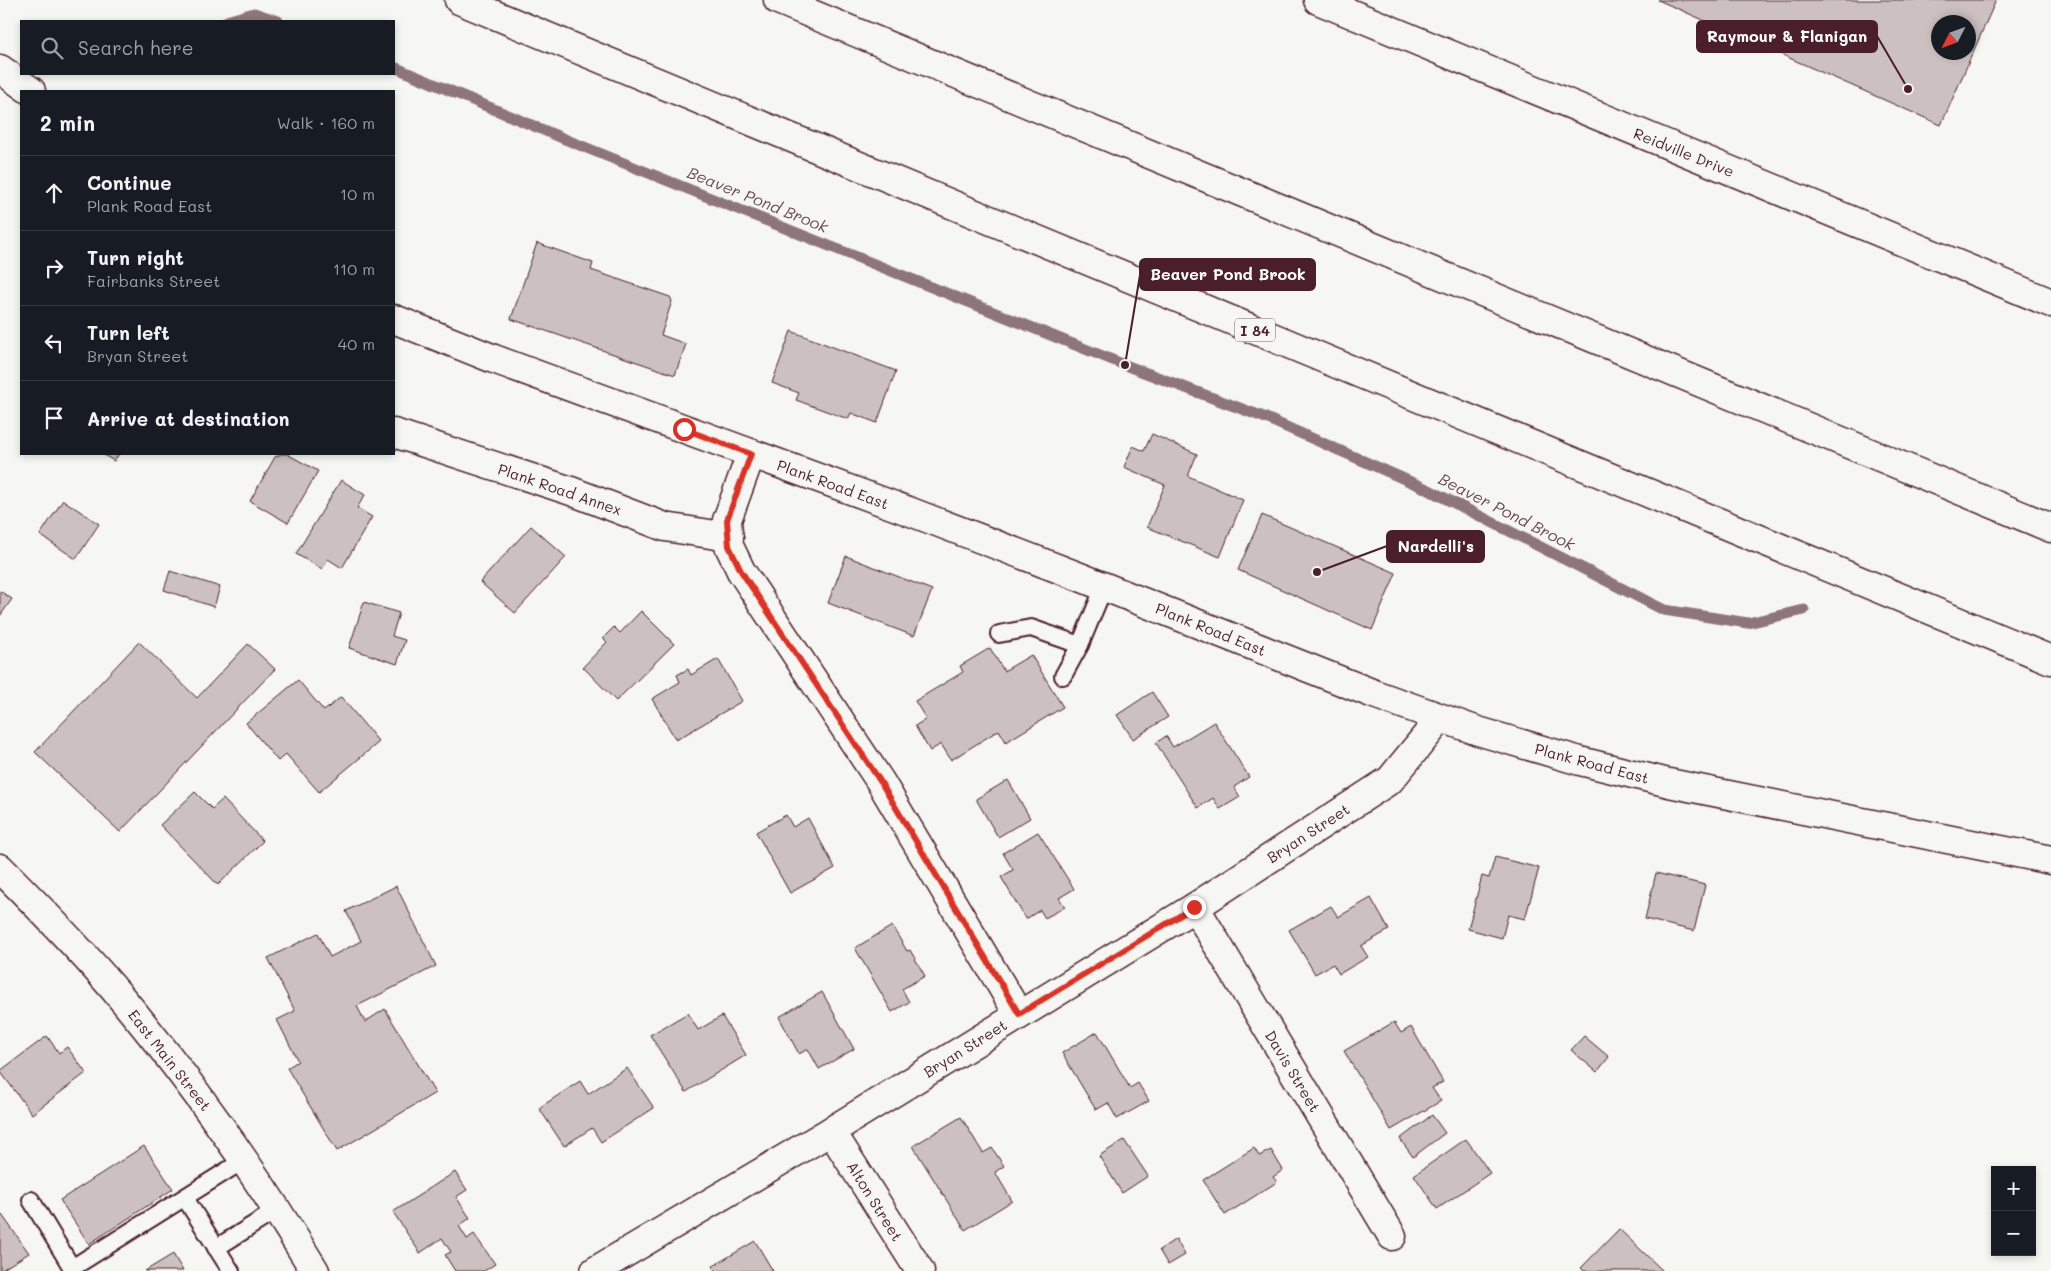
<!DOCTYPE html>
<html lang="en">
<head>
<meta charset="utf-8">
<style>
	:root { --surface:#171b24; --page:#20242c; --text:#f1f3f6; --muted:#9ea1a6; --line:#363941 }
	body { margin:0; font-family:Mali,sans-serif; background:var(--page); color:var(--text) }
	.controls { position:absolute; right:15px; bottom:15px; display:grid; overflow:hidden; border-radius:0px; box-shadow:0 2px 8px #0003 }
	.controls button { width:45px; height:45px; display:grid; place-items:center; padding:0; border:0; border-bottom:1px solid var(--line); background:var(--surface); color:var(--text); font:25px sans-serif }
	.compass { position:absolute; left:1931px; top:15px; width:45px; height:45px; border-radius:50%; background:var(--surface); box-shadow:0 2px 8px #0003; rotate:228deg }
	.stop { position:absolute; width:15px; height:15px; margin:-11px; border:4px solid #d93025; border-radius:50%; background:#fff }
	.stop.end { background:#d93025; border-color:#fff; box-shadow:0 1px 5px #0008 }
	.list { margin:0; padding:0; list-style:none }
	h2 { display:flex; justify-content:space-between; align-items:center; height:65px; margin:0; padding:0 20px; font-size:21px }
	h2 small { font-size:16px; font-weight:400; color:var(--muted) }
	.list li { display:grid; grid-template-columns:32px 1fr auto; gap:15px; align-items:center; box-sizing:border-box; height:75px; padding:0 20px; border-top:1px solid var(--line) }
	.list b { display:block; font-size:19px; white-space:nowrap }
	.list p { margin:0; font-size:16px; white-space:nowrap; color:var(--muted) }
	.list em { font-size:16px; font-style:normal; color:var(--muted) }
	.icon { flex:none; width:28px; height:28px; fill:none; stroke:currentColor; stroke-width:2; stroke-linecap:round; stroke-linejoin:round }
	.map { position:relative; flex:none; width:2051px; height:1271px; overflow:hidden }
	.search { position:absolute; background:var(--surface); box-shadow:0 2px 8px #0003; left:20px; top:20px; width:375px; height:55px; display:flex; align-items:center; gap:12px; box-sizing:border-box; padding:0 18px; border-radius:0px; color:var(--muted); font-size:19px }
	.panel { position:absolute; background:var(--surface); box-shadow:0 2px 8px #0003; left:20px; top:90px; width:375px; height:365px; border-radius:0px }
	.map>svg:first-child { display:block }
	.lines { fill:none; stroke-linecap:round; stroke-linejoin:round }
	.stream { stroke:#8e747a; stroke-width:11 }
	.building { fill:#ccc1c0; stroke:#4a1f2b; fill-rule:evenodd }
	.lane-casing { stroke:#4a1f2b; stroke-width:20 }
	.street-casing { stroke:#4a1f2b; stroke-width:31 }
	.secondary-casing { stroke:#4a1f2b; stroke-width:31 }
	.highway-casing { stroke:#4a1f2b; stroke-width:31 }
	.lane { stroke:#f6f6f2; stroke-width:16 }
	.street { stroke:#f6f6f2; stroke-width:28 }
	.secondary { stroke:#f6f6f2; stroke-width:28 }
	.highway { stroke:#f6f6f2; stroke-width:28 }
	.route { stroke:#d93025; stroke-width:6 }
	.labels { text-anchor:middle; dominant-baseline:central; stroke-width:4.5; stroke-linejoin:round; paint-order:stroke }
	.shield { fill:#f6f6f2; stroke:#7e6067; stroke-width:1 }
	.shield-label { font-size:14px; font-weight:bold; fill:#4a1f2b }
	.street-label { font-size:15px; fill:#4a1f2b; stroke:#f6f6f2 }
	.water-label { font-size:16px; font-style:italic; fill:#6c4a52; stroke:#f6f6f2 }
	.leader { fill:none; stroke:#4a1f2b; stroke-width:2 }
	.callout-dot { fill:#4a1f2b; stroke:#f6f6f2; stroke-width:2 }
	.callout { fill:#4a1f2b; stroke:#4a1f2b; stroke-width:2 }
	.callout-label { font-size:16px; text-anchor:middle; font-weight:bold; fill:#fff }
</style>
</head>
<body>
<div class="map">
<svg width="2051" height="1271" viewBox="0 0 2051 1271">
	<rect width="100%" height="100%" fill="#f6f6f2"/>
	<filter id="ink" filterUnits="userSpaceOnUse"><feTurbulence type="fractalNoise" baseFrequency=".02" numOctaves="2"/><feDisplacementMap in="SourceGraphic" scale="10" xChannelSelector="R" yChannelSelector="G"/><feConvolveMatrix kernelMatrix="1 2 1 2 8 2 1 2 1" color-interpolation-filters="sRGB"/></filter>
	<g filter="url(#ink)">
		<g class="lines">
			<g class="stream">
				<path d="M227 21 254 13 278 21"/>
				<path d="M394 67 567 140 802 235 1125 365 1266 418 1427 489 1664 610 1748 623 1804 610"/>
			</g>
		</g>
		<g class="building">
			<path d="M1658 0H1996L1941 125ZM1938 22H1968V52H1938Z"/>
			<path d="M537 243 593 263 591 270 670 297 672 301 661 335 686 344 675 375 511 319Z"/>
			<path d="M791 331 896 371 877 423 851 413 848 419 796 400 799 393 772 383Z"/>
			<path d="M1152 434 1197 454 1188 476 1243 500 1220 557 1147 527 1165 485 1124 467 1133 446 1144 451Z"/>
			<path d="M102 454H119L114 461Z"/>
			<path d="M281 454H287L318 471 288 523 250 501 275 457Z"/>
			<path d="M341 480 365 495 357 508 372 517 342 568 328 559 322 569 296 554Z"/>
			<path d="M63 500 99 524 76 559 40 535Z"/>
			<path d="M1262 515 1396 573 1372 630 1238 570Z"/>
			<path d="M531 526 566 557 515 613 480 582Z"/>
			<path d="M846 556 932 590 914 636 828 603Z"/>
			<path d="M170 571 220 587 214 607 164 590Z"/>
			<path d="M0 591 12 599 0 616Z"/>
			<path d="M364 602 399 613 392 636 405 640 397 664 349 648Z"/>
			<path d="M641 611 674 644 616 701 583 667 607 642 603 638 614 627 620 633Z"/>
			<path d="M139 642 197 698 248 644 275 669 120 832 35 752Z"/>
			<path d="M990 648 1004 671 1031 655 1063 707 1006 742 999 730 951 760 941 744 930 751 915 726 926 719 915 701 963 672 960 666Z"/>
			<path d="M718 659 742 701 676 740 652 699 680 682 677 675 688 669 691 675Z"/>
			<path d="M298 680 324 711 341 697 379 742 319 792 286 754 278 761 246 723Z"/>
			<path d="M1152 692 1168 717 1133 739 1117 715Z"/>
			<path d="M1214 722 1249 777 1234 787 1240 797 1220 809 1213 798 1198 808 1156 743 1166 736 1173 747Z"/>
			<path d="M1008 780 1030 818 998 837 976 799Z"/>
			<path d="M195 792 212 809 223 799 263 841 218 885 160 825Z"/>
			<path d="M786 815 793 827 808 818 835 868 790 893 756 832Z"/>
			<path d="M1038 832 1074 889 1059 898 1065 907 1045 918 1040 910 1026 919 1001 877 1013 870 1003 853Z"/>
			<path d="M1495 857 1539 868 1525 919 1508 915 1502 938 1468 929 1482 876 1489 878Z"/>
			<path d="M1656 873 1705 885 1694 931 1645 919Z"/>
			<path d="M396 886 436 966 357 1006 365 1022 385 1009 435 1093 337 1151 287 1068 298 1061 277 1020 295 1011 268 958 318 933 330 957 361 941 346 911Z"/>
			<path d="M1371 898 1389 930 1361 946 1368 957 1339 974 1333 964 1315 974 1289 930 1331 906 1338 917Z"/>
			<path d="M892 926 907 951 910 950 925 976 902 989 909 1002 892 1012 855 948Z"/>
			<path d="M822 992 854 1049 819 1069 808 1049 799 1054 779 1017Z"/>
			<path d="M688 1013 698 1030 722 1016 746 1055 686 1092 650 1035Z"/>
			<path d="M1394 1022 1401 1033 1411 1027 1443 1082 1432 1088 1441 1101 1391 1130 1344 1051Z"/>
			<path d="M1097 1032 1130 1088 1138 1083 1149 1101 1117 1119 1108 1103 1096 1110 1062 1053Z"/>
			<path d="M47 1036 59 1053 67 1047 86 1073 32 1114 0 1071Z"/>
			<path d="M1584 1036 1609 1057 1597 1072 1571 1050Z"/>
			<path d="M627 1068 654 1108 601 1142 592 1128 564 1146 539 1108 580 1081 588 1094Z"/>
			<path d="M1432 1115 1445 1133 1413 1157 1400 1139Z"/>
			<path d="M961 1117 983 1153 992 1148 1004 1166 995 1172 1012 1201 965 1230 913 1146Z"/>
			<path d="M1466 1139 1490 1173 1437 1209 1414 1175Z"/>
			<path d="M1124 1140 1148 1176 1122 1193 1099 1156Z"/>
			<path d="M144 1146 173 1189 89 1244 60 1200Z"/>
			<path d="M1254 1148 1259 1156 1271 1150 1283 1170 1273 1177 1277 1182 1225 1215 1203 1180Z"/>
			<path d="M455 1172 467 1190 456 1197 470 1218 459 1226 467 1239 474 1234 495 1264 484 1271H455L445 1255 451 1252 442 1238 420 1253 393 1212Z"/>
			<path d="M2 1215 29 1253 0 1271V1217Z"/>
			<path d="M1619 1229 1663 1271H1584L1581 1268Z"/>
			<path d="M1176 1239 1185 1255 1168 1265 1159 1250Z"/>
			<path d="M755 1241 773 1271H716L713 1266Z"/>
			<path d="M173 1254 183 1271H145Z"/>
		</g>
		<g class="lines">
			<g class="lane-casing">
				<g id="lane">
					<path d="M999 634 1031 628 1080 645 1104 587"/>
					<path d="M1063 676 1080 645"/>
					<path d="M185 1198 231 1271"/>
					<path d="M31 1200 72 1268 244 1160"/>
					<path d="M216 1248 277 1210"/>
				</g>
			</g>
			<g class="street-casing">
				<g id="street">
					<path d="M0 69 31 91"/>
					<path d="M394 319 494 359 911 512 1080 577 1374 694 1478 731 1580 761 1669 783 2051 860"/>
					<path d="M394 433 571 491 665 527 729 537"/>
					<path d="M751 454 727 520 729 546 741 571 880 781 1019 1015"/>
					<path d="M1195 907 1392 1236"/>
					<path d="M831 1131 920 1271"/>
					<path d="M595 1271 831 1131 1195 907 1390 780 1440 719"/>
				</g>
			</g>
			<g class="secondary-casing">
				<g id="secondary">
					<path d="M1318 0 2051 303"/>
					<path d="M0 868C43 911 85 954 124 1001 195 1086 258 1177 315 1271"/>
				</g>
			</g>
			<g class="highway-casing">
				<g id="highway">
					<path d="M459 0 2051 660"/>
					<path d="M778 0 2051 528"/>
				</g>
			</g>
			<use href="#lane" class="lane"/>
			<use href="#street" class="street"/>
			<use href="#secondary" class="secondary"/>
			<use href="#highway" class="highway"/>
		</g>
	</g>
	<g class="lines" filter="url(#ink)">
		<path class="route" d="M684 429 751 454 727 520 729 546 741 571 880 781 1019 1014 1194 907"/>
	</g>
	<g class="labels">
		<rect class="shield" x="1235" y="318.5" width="40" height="23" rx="4"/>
		<g class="shield-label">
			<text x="1255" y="330">I 84</text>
		</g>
		<g class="street-label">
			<text transform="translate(1684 152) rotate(22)">Reidville Drive</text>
			<text transform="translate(833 484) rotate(20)">Plank Road East</text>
			<text transform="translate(560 489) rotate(19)">Plank Road Annex</text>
			<text transform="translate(1211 629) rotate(22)">Plank Road East</text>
			<text transform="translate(1592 763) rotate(15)">Plank Road East</text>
			<text transform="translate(1308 833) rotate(-33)">Bryan Street</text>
			<text transform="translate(965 1048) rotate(-32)">Bryan Street</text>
			<text transform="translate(170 1060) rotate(52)">East Main Street</text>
			<text transform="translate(1293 1071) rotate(59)">Davis Street</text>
			<text transform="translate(875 1201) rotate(58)">Alton Street</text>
		</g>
		<g class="water-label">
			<text transform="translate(758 199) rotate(22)">Beaver Pond Brook</text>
			<text transform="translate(1507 511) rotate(27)">Beaver Pond Brook</text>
		</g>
	</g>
	<path class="leader" d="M1908 89L1877 36M1125 365L1140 275M1317 572L1387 546"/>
	<g class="callout-dot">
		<circle cx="1908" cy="89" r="5"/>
		<circle cx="1125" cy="365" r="5"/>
		<circle cx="1317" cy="572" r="5"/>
	</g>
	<g class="callout">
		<rect x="1697" y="21" width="180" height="31" rx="5"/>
		<rect x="1140" y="259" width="175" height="31" rx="5"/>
		<rect x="1387" y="531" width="97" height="31" rx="5"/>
	</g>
	<g class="callout-label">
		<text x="1787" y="42">Raymour &amp; Flanigan</text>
		<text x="1228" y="280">Beaver Pond Brook</text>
		<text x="1436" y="552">Nardelli's</text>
	</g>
</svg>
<div class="controls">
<button>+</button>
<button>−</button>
</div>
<svg class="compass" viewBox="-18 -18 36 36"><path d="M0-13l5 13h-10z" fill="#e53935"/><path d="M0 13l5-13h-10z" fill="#9ea1a6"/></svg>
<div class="stop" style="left:684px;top:429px"></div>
<div class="stop end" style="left:1194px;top:907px"></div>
<div class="search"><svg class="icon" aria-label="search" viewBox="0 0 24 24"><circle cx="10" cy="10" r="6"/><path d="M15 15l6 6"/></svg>Search here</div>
<section class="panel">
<h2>2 min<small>Walk · 160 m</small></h2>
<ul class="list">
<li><svg class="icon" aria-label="ahead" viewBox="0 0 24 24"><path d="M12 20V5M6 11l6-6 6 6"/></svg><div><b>Continue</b><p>Plank Road East</p></div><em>10 m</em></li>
<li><svg class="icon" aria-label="right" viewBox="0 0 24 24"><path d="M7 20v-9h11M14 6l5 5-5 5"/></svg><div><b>Turn right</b><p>Fairbanks Street</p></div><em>110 m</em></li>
<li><svg class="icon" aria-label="left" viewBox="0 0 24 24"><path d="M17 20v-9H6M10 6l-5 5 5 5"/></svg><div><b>Turn left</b><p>Bryan Street</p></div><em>40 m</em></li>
<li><svg class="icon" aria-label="arrive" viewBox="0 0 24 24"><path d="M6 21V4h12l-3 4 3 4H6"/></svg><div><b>Arrive at destination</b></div></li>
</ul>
</section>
</div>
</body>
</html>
